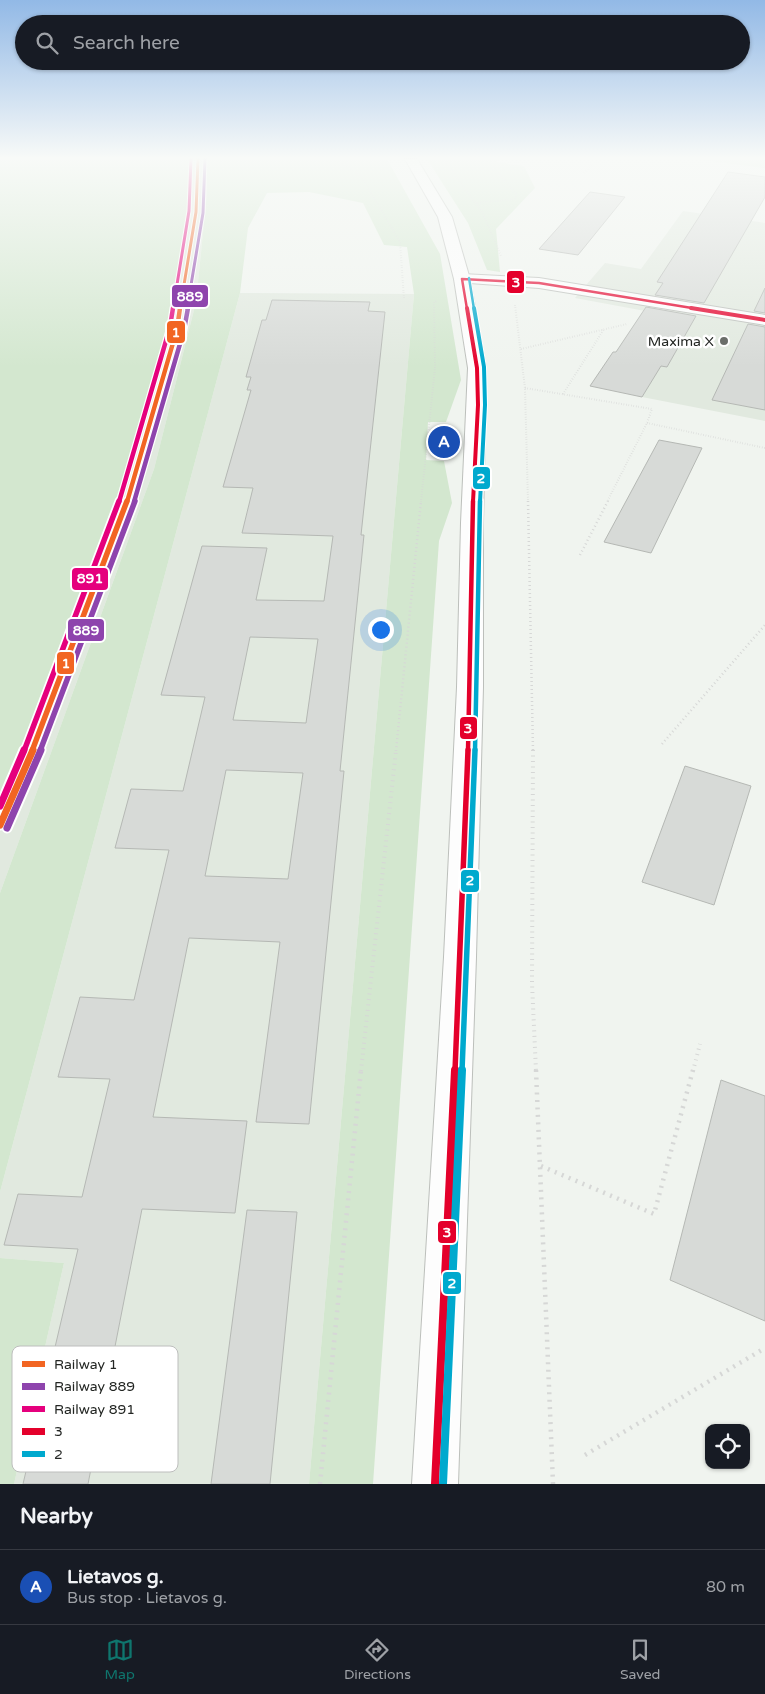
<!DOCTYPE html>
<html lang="en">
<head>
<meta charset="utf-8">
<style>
	:root { --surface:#171b24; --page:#20242c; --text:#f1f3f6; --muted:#9ea1a6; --line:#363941; --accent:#0f766e }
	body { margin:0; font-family:"Varela Round",sans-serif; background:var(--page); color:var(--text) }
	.controls { position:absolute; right:15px; bottom:15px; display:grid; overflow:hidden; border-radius:10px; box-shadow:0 1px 4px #0004 }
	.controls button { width:45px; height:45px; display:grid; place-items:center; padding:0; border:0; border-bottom:1px solid var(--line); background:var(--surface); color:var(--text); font:25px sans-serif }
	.you { position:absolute; left:380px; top:629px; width:18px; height:18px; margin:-12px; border:4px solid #fff; border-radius:50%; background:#1a73e8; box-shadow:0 0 0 8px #1a73e833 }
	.badge { display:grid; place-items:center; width:32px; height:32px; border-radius:50%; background:var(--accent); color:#fff; font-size:16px; font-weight:700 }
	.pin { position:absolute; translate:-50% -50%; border:2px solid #fff; box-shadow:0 1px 5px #0006 }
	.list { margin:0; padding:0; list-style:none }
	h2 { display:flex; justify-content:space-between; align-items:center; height:65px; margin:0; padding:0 20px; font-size:21px }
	h2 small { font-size:16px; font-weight:400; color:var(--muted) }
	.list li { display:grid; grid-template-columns:32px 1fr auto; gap:15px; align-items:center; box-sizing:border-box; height:75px; padding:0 20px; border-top:1px solid var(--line) }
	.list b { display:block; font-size:19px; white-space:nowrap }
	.list p { margin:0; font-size:16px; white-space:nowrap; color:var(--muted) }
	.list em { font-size:16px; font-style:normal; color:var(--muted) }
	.icon { flex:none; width:28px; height:28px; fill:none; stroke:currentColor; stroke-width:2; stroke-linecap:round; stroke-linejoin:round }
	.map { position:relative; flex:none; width:765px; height:1484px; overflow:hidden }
	.search { position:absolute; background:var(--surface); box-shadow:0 1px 4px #0004; left:15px; right:15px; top:15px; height:55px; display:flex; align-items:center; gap:12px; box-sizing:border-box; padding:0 18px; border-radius:28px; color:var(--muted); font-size:19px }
	.sheet { height:140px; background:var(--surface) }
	nav { display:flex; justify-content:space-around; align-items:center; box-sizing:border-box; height:70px; border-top:1px solid var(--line); background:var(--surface); font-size:14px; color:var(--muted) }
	nav a { display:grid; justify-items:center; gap:2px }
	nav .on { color:var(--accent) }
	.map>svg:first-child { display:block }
	.built { fill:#e1e9df }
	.green { fill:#d3e7cf }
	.building { fill:#d7dad7; stroke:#b5b8b4; fill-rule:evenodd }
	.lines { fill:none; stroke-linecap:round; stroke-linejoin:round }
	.minor-casing { stroke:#bcbfbb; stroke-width:2 }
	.major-casing { stroke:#bcbfbb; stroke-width:2 }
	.path-far3 { stroke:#d6d7d6; stroke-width:2; stroke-dasharray:0.5 2; stroke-linecap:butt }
	.path-far2 { stroke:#d6d7d6; stroke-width:2.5; stroke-dasharray:1 3; stroke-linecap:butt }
	.path-far1 { stroke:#d6d7d6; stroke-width:4; stroke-dasharray:1 4.5; stroke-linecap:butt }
	.path { stroke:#d6d7d6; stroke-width:4.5; stroke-dasharray:2 5.5; stroke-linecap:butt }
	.minor { fill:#fdfdfd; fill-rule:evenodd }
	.major { fill:#fdfdfd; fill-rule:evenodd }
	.bus-1-far4-casing { stroke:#fff; stroke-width:4.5 }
	.bus-1-far3-casing { stroke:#fff; stroke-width:6 }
	.bus-1-far2-casing { stroke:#fff; stroke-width:8 }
	.bus-1-far1-casing { stroke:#fff; stroke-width:9 }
	.bus-1-casing { stroke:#fff; stroke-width:11 }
	.bus-2-far4-casing { stroke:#fff; stroke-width:4.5 }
	.bus-2-far3-casing { stroke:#fff; stroke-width:6 }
	.bus-2-far2-casing { stroke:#fff; stroke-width:8 }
	.bus-2-far1-casing { stroke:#fff; stroke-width:9 }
	.bus-2-casing { stroke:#fff; stroke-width:11 }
	.bus-1-far4 { stroke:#e4002b; stroke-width:2.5 }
	.bus-1-far3 { stroke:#e4002b; stroke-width:4 }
	.bus-1-far2 { stroke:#e4002b; stroke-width:4.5 }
	.bus-1-far1 { stroke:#e4002b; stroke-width:5.5 }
	.bus-1 { stroke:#e4002b; stroke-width:8 }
	.bus-2-far4 { stroke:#00a9ce; stroke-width:2.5 }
	.bus-2-far3 { stroke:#00a9ce; stroke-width:4 }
	.bus-2-far2 { stroke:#00a9ce; stroke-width:4.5 }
	.bus-2-far1 { stroke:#00a9ce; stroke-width:5.5 }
	.bus-2 { stroke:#00a9ce; stroke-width:8 }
	.rail-1-far3-casing { stroke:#fff; stroke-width:5 }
	.rail-1-far2-casing { stroke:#fff; stroke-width:7 }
	.rail-1-far1-casing { stroke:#fff; stroke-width:9 }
	.rail-1-casing { stroke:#fff; stroke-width:11 }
	.rail-2-far3-casing { stroke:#fff; stroke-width:5 }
	.rail-2-far2-casing { stroke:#fff; stroke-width:7 }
	.rail-2-far1-casing { stroke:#fff; stroke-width:9 }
	.rail-2-casing { stroke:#fff; stroke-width:11 }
	.rail-3-far3-casing { stroke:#fff; stroke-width:5 }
	.rail-3-far2-casing { stroke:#fff; stroke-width:7 }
	.rail-3-far1-casing { stroke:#fff; stroke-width:9 }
	.rail-3-casing { stroke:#fff; stroke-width:11 }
	.rail-1-far3 { stroke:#f26522; stroke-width:3 }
	.rail-1-far2 { stroke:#f26522; stroke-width:4.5 }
	.rail-1-far1 { stroke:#f26522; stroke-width:5.5 }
	.rail-1 { stroke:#f26522; stroke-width:7 }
	.rail-2-far3 { stroke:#8e44ad; stroke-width:3 }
	.rail-2-far2 { stroke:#8e44ad; stroke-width:4.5 }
	.rail-2-far1 { stroke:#8e44ad; stroke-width:5.5 }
	.rail-2 { stroke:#8e44ad; stroke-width:7 }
	.rail-3-far3 { stroke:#e5007d; stroke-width:3 }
	.rail-3-far2 { stroke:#e5007d; stroke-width:4.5 }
	.rail-3-far1 { stroke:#e5007d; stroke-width:5.5 }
	.rail-3 { stroke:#e5007d; stroke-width:7 }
	.poi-dot { fill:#6b6e6a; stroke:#fff; stroke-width:2 }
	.labels { text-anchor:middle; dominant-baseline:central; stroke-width:5; stroke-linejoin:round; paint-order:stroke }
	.far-poi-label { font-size:14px; fill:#232623; stroke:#fff; text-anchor:end }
	.key { fill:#fff; stroke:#bdbebd; stroke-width:1 }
	.key-label { font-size:14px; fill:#232623 }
	.line-badge { stroke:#fff; stroke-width:2 }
	.badge-label { font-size:14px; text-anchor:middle; font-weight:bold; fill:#fff }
</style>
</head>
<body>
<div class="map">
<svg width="765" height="1484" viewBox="0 0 765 1484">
	<rect width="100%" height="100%" fill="#f0f4ef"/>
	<g class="built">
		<path d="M193 159H205L207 193 196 302 154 469 0 893V812L47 693 142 425 190 198Z"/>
		<path d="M683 211 765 223V421L642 397 661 366 667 367 694 320 575 298 605 263 641 269Z"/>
		<path d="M240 293 414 294 309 1484H14L64 1263 0 1258V1192Z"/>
	</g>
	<g class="green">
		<path d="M0 159H193L190 198 178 292 142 425 47 693 0 812Z"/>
		<path d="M205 159H387L440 254 461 380 446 422H428L426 460 444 461 452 503 439 541 373 1484H309L414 294 407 247 384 245 363 203 309 192 267 193 248 228 240 293 0 1192V893L154 469 196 302 207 193Z"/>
		<path d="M427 159H499L497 162 524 166 535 188 496 229 500 272 487 270 468 223Z"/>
		<path d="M693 159H765V168Z"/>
		<path d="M0 1258 64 1263 14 1484H0Z"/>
	</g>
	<g class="building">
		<path d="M728 172 765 177V197L704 303 655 295 663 283 657 282Z"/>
		<path d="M590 192 625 197 578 255 539 249Z"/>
		<path d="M765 288V313L754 311Z"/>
		<path d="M272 300 370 302 368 311 385 312 361 535H364L340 771H344L309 1124 256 1122 280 942 189 938 153 1117 247 1121 235 1213 142 1209 88 1484H23L78 1249 4 1245 18 1194 82 1197 110 1079 58 1077 80 997 134 1000 169 850 115 848 131 789 183 791 205 697 161 695 202 546 267 548 256 600 324 601 333 536 242 533 253 488 223 487 251 390H247L251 377H246L262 320H266ZM250 637 318 639 306 723 233 720ZM226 770 303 773 288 879 205 876Z"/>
		<path d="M646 307 696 316 667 367 661 366 642 397 590 386 613 352H616Z"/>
		<path d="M748 324 765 327V410L712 400Z"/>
		<path d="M659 440 702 448 651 553 604 542Z"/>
		<path d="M685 766 751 786 714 905 642 882Z"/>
		<path d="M721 1080 765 1096V1321L670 1280Z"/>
		<path d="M247 1210 297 1212 270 1484H211Z"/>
	</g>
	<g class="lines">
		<g class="minor-casing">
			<path id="minor" d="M462 274 539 278 765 315V325L539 288 456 282 454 279 456 276Z"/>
		</g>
		<g class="major-casing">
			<path id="major" d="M405 159H417L452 217 470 279 486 368 483 523V687L476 957 458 1484H412L444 957 457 687 461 523 468 368 454 279 438 217Z"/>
		</g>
		<g class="path-far3">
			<path d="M336 159 361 176 400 242 404 299"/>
			<path d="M444 159 475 203"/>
			<path d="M487 159 516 194 515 199 476 203 483 214 501 256"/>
			<path d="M760 159H765"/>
			<path d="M584 173 598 159"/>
			<path d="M515 305 525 388 528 502"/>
			<path d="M521 349 627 324"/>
			<path d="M525 388 652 409 647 423 607 502"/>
			<path d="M563 394 604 329"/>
			<path d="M647 423 765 448"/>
			<path d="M421 502 435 368 434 302 437 301"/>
		</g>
		<g class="path-far2">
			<path d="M528 501 533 751"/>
			<path d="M580 555 608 501"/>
			<path d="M662 744 765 625"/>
			<path d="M396 751 421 501"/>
		</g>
		<g class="path-far1">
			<path d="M533 750 532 983 536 1071"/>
			<path d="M361 1071 396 750"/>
			<path d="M693 1071 700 1044"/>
		</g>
		<g class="path">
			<path d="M536 1070 553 1484"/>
			<path d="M541 1166 654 1214 693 1070"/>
			<path d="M585 1455 765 1348"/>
			<path d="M320 1484 361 1070"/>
		</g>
		<use href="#minor" class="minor"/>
		<use href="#major" class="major"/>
		<g class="bus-1-far4-casing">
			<path id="bus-1-far4" d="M467 309 462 279 539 283 698 309"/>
		</g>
		<g class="bus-1-far3-casing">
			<g id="bus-1-far3">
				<path d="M467 308 477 368 478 405 473 502"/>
				<path d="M691 308 765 320"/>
			</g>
		</g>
		<g class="bus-1-far2-casing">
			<path id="bus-1-far2" d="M468 751 473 501"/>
		</g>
		<g class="bus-1-far1-casing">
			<path id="bus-1-far1" d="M455 1071 468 750"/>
		</g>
		<g class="bus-1-casing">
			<path id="bus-1" d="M435 1484 455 1070"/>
		</g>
		<g class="bus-2-far4-casing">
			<path id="bus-2-far4" d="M469 278 474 309"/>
		</g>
		<g class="bus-2-far3-casing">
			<path id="bus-2-far3" d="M474 308 484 367 485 405 480 502"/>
		</g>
		<g class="bus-2-far2-casing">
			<path id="bus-2-far2" d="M475 751 480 501"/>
		</g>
		<g class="bus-2-far1-casing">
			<path id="bus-2-far1" d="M462 1071 475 750"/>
		</g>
		<g class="bus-2-casing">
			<path id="bus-2" d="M443 1484 462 1070"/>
		</g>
		<use href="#bus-1-far4" class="bus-1-far4"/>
		<use href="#bus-1-far3" class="bus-1-far3"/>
		<use href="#bus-1-far2" class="bus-1-far2"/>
		<use href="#bus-1-far1" class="bus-1-far1"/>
		<use href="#bus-1" class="bus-1"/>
		<use href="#bus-2-far4" class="bus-2-far4"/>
		<use href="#bus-2-far3" class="bus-2-far3"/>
		<use href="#bus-2-far2" class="bus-2-far2"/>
		<use href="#bus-2-far1" class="bus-2-far1"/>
		<use href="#bus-2" class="bus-2"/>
		<g class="rail-1-far3-casing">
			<path id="rail-1-far3" d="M180 309 196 212 198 159"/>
		</g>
		<g class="rail-1-far2-casing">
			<path id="rail-1-far2" d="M127 502 177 329 180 308"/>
		</g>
		<g class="rail-1-far1-casing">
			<path id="rail-1-far1" d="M32 751 127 501"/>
		</g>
		<g class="rail-1-casing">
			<path id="rail-1" d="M0 825 33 750"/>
		</g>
		<g class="rail-2-far3-casing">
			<path id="rail-2-far3" d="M187 309 203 213 205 159"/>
		</g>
		<g class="rail-2-far2-casing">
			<path id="rail-2-far2" d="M134 502 184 330 188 308"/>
		</g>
		<g class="rail-2-far1-casing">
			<path id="rail-2-far1" d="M40 751 135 501"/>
		</g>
		<g class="rail-2-casing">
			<path id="rail-2" d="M7 828 41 750"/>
		</g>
		<g class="rail-3-far3-casing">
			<path id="rail-3-far3" d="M173 309 189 211 191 159"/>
		</g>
		<g class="rail-3-far2-casing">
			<path id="rail-3-far2" d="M119 502 170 327 173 308"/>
		</g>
		<g class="rail-3-far1-casing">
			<path id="rail-3-far1" d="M24 751 119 501"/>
		</g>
		<g class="rail-3-casing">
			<path id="rail-3" d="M0 806 24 750"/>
		</g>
		<use href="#rail-1-far3" class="rail-1-far3"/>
		<use href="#rail-1-far2" class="rail-1-far2"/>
		<use href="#rail-1-far1" class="rail-1-far1"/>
		<use href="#rail-1" class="rail-1"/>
		<use href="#rail-2-far3" class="rail-2-far3"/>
		<use href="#rail-2-far2" class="rail-2-far2"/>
		<use href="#rail-2-far1" class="rail-2-far1"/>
		<use href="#rail-2" class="rail-2"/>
		<use href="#rail-3-far3" class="rail-3-far3"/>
		<use href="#rail-3-far2" class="rail-3-far2"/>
		<use href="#rail-3-far1" class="rail-3-far1"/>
		<use href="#rail-3" class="rail-3"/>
	</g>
	<linearGradient id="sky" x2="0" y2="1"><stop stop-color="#92b9e6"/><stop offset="0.43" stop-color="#f8faf8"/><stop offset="1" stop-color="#f8faf8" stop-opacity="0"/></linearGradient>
	<rect width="765" height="367" fill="url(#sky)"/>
	<circle class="poi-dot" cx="724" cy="341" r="5"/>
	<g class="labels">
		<g class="far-poi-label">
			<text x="714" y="341">Maxima X</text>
		</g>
	</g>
	<rect x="12" y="1346" width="166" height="126" rx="8" class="key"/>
	<rect x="22" y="1361" width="23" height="6" fill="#f26522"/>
	<rect x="22" y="1383" width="23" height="7" fill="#8e44ad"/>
	<rect x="22" y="1406" width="23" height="6" fill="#e5007d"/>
	<rect x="22" y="1428" width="23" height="7" fill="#e4002b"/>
	<rect x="22" y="1451" width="23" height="6" fill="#00a9ce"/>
	<g class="key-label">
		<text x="54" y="1369">Railway 1</text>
		<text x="54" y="1391">Railway 889</text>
		<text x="54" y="1414">Railway 891</text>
		<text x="54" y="1436">3</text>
		<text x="54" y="1459">2</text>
	</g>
	<g class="line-badge">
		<rect x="506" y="270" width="19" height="24" rx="5" fill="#e4002b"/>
		<rect x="171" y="284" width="38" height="24" rx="5" fill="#8e44ad"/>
		<rect x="166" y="320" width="20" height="24" rx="5" fill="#f26522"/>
		<rect x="472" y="466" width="19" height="24" rx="5" fill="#00a9ce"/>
		<rect x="71" y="567" width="38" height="24" rx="5" fill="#e5007d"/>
		<rect x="67" y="618" width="38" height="24" rx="5" fill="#8e44ad"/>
		<rect x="56" y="651" width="19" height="24" rx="5" fill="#f26522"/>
		<rect x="459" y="716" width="19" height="24" rx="5" fill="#e4002b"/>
		<rect x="460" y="869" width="20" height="24" rx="5" fill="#00a9ce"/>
		<rect x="437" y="1220" width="20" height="24" rx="5" fill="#e4002b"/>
		<rect x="442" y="1271" width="20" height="24" rx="5" fill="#00a9ce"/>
	</g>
	<g class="badge-label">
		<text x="516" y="287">3</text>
		<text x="190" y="301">889</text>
		<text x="176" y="337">1</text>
		<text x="481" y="483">2</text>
		<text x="90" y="583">891</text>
		<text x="86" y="635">889</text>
		<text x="66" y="668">1</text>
		<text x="468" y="733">3</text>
		<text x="470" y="885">2</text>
		<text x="447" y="1237">3</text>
		<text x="452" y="1288">2</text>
	</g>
</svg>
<div class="controls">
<button><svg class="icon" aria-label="locate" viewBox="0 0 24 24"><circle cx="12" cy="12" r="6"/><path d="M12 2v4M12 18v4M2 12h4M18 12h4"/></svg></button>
</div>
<div class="you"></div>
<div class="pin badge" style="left:444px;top:442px;background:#1a4fb4">A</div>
<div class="search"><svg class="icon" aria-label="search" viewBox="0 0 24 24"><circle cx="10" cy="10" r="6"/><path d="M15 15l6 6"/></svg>Search here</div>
</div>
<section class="sheet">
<h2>Nearby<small></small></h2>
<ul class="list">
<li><span class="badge" style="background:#1a4fb4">A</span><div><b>Lietavos g.</b><p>Bus stop · Lietavos g.</p></div><em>80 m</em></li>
</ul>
</section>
<nav>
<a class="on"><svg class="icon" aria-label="map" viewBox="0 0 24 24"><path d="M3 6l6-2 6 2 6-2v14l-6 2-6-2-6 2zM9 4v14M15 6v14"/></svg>Map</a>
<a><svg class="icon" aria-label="directions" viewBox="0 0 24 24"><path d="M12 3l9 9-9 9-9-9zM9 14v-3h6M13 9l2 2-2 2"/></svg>Directions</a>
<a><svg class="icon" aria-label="saved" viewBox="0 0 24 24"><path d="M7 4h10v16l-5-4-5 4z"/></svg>Saved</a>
</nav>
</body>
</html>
